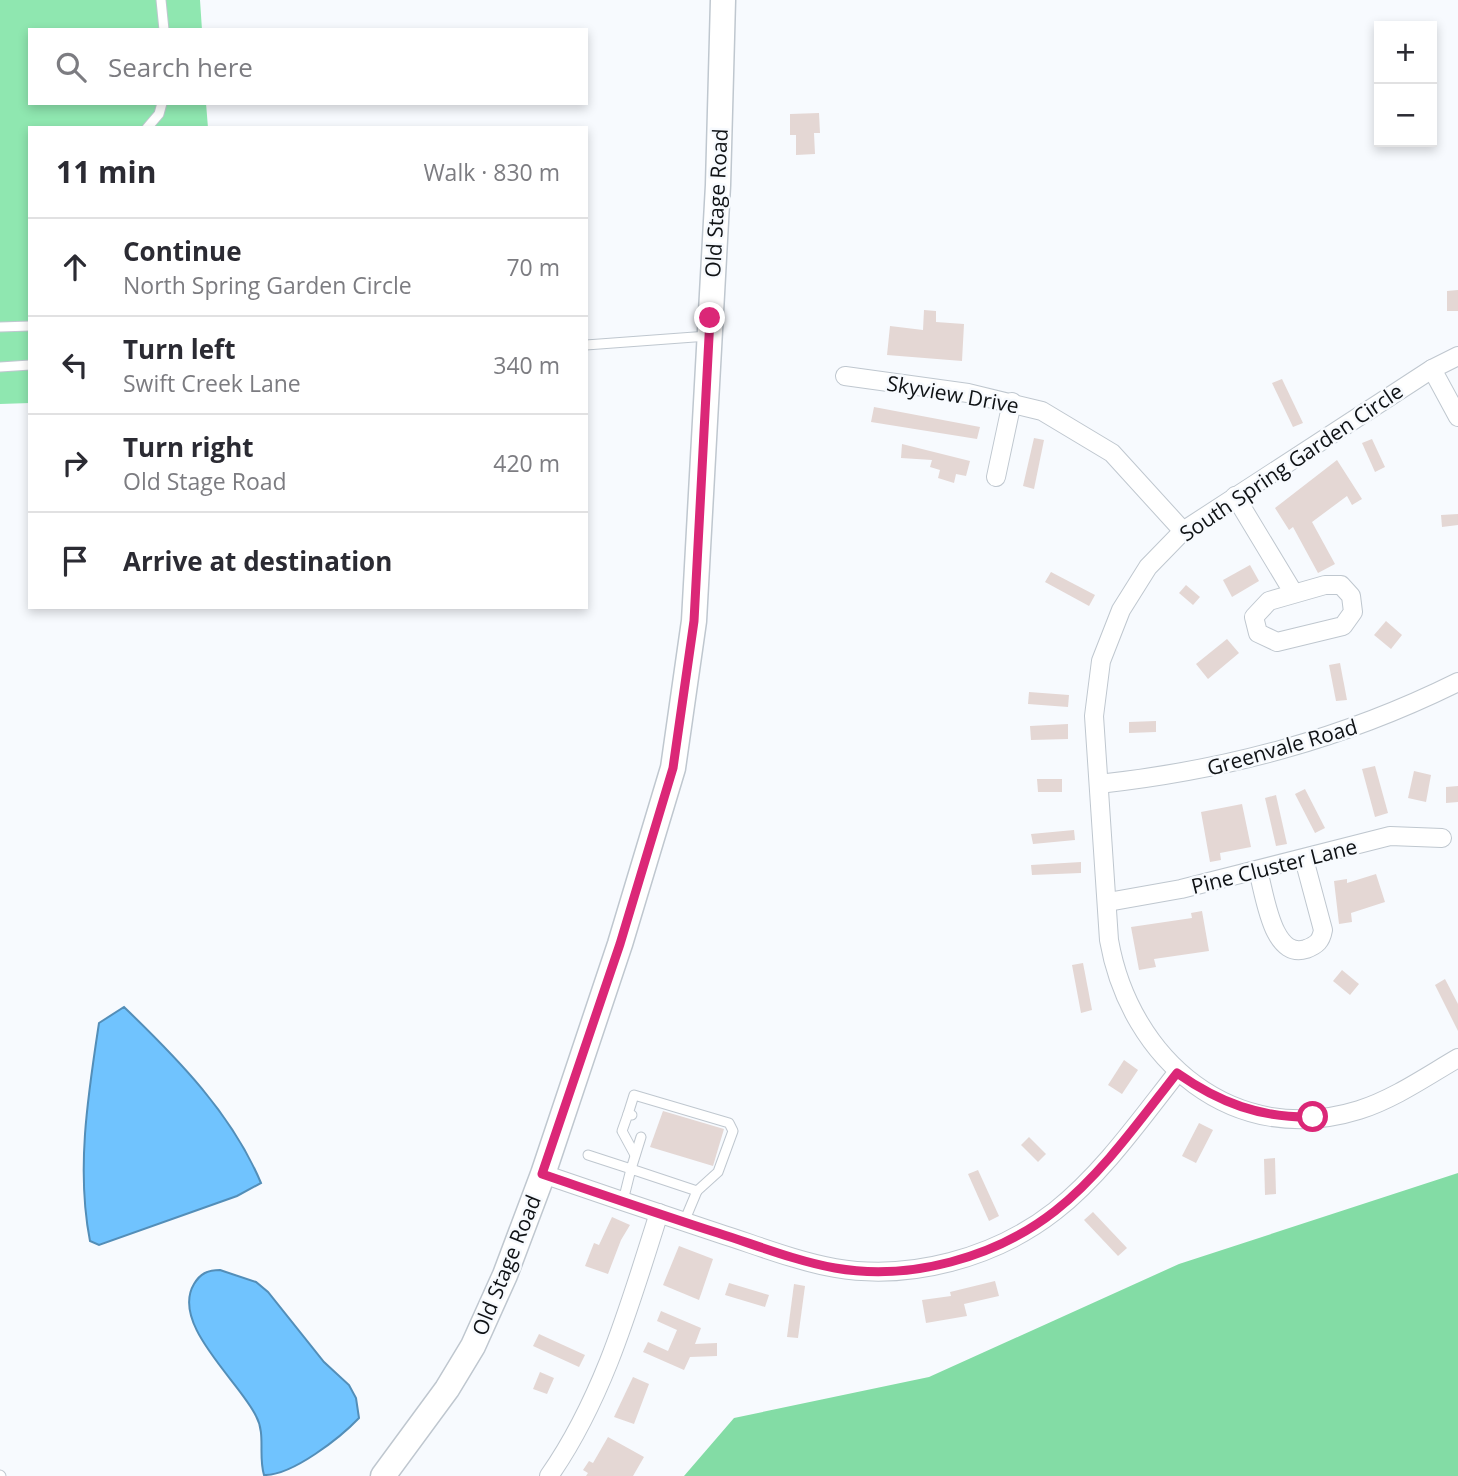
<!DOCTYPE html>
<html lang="en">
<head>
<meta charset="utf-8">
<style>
	:root { --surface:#fff; --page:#f7f7f7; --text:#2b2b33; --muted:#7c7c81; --line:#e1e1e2 }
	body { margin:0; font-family:"Open Sans",sans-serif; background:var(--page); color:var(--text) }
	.controls { position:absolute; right:21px; top:21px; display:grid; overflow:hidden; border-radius:0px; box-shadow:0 4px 10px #0003 }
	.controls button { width:63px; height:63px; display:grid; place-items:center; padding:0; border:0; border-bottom:2px solid var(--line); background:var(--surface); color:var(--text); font:35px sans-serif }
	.stop { position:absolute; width:21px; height:21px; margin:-16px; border:5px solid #db2777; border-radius:50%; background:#fff }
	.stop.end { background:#db2777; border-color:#fff; box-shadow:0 2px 7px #0008 }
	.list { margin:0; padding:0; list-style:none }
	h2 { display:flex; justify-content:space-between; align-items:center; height:91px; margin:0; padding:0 28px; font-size:30px }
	h2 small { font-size:23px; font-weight:400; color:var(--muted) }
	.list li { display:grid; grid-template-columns:46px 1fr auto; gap:21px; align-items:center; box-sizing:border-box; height:98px; padding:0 28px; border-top:2px solid var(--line) }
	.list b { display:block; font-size:26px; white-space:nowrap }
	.list p { margin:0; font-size:23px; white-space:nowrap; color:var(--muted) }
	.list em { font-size:23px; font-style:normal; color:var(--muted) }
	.icon { flex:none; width:38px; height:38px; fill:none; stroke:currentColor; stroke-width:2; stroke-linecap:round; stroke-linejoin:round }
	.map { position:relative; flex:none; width:1458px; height:1476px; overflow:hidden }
	.search { position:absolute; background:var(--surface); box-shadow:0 4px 10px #0003; left:28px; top:28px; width:560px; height:77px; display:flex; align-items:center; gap:18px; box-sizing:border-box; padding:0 24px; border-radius:0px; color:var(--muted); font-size:26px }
	.panel { position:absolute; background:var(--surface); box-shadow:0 4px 10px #0003; left:28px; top:126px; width:560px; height:483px; border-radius:0px }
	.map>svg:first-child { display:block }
	.green { fill:#8fe7b0 }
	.forest { fill:#83dca5 }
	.water { fill:#70c3fe; stroke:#538eb8; stroke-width:2 }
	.building { fill:#e4d7d4 }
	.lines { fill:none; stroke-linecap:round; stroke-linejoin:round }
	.lane-casing { stroke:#bfc7cf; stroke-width:11 }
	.street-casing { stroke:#bfc7cf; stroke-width:20 }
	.secondary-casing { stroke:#bfc7cf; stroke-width:27 }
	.lane { stroke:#fff; stroke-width:9 }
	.street { stroke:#fff; stroke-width:18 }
	.secondary { stroke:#fff; stroke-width:24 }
	.route { stroke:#db2777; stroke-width:9 }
	.labels { text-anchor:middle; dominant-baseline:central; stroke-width:5; stroke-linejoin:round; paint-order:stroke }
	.street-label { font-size:21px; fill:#0f1215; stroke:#f7fafe }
</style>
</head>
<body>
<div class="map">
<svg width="1458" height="1476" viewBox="0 0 1458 1476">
	<rect width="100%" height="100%" fill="#f7fafe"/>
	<path class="green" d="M0 0H200L202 30H30V103H206L208 128H30V403L0 404Z"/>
	<path class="forest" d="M1458 1173V1476H684L734 1418 929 1377 1179 1264Z"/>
	<g class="water">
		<path d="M124 1007C178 1059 232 1114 261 1183L237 1196 99 1245 90 1241C76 1170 88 1095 99 1023Z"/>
		<path d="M220 1270 256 1282 268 1292 324 1362 349 1385 356 1398 359 1418C341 1437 292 1476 264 1475 258 1455 266 1434 256 1416 240 1382 170 1324 194 1284 200 1274 207 1270 220 1270Z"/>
	</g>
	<g class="building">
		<path d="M819 113 820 133H814L815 154 796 155V135H790V114Z"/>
		<path d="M1458 290V311H1447V291Z"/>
		<path d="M924 310 936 311V322L964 324 962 361 887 355 890 326 923 330Z"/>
		<path d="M1282 379 1303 423 1293 427 1272 383Z"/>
		<path d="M874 407 980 427 977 439 871 422Z"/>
		<path d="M1034 438 1044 440 1034 489 1023 486Z"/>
		<path d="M1372 439 1385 467 1375 472 1362 443Z"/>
		<path d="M902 444 970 461 966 476 956 474 954 483 938 478 940 470 930 467 932 460 901 458Z"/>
		<path d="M1337 460 1362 499 1352 505 1347 496 1312 522 1335 564 1318 573 1293 527 1289 530 1275 508Z"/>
		<path d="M1458 514V525L1442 527 1441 515Z"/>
		<path d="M1250 565 1259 581 1232 597 1223 580Z"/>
		<path d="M1051 572 1095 595 1089 606 1045 582Z"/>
		<path d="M1186 585 1200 597 1193 605 1179 593Z"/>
		<path d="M1386 621 1402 635 1391 649 1374 635Z"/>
		<path d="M1227 639 1239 653 1208 679 1196 664Z"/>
		<path d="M1340 663 1347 700 1336 701 1329 665Z"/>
		<path d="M1029 692 1069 695 1068 707 1028 704Z"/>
		<path d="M1156 721V732L1129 733V722Z"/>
		<path d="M1068 724V739L1031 740 1030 726Z"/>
		<path d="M1375 766 1388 813 1375 817 1362 769Z"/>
		<path d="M1414 771 1431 775 1426 802 1408 798Z"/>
		<path d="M1037 779H1062V792H1038Z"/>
		<path d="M1458 786V802L1446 803V787Z"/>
		<path d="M1305 789 1325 828 1315 833 1295 794Z"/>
		<path d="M1276 795 1287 844 1276 846 1265 798Z"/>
		<path d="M1242 804 1251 847 1220 853 1221 860 1210 862 1201 812Z"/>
		<path d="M1074 830 1075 840 1033 844 1031 834Z"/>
		<path d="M1081 862V873L1032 875 1031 865Z"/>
		<path d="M1376 874 1385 902 1351 913 1352 922 1339 924 1334 881 1347 879V883Z"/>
		<path d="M1202 911 1209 951 1154 959 1156 967 1139 970 1131 927 1192 918 1191 913Z"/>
		<path d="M1083 963 1092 1010 1081 1013 1072 965Z"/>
		<path d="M1342 970 1359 984 1350 995 1333 981Z"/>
		<path d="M1445 979 1458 1004V1031L1435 985Z"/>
		<path d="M1124 1060 1138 1070 1122 1094 1108 1085Z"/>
		<path d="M663 1111 724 1129 713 1166 650 1147Z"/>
		<path d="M1199 1123 1213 1130 1196 1163 1182 1156Z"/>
		<path d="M1029 1137 1046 1154 1038 1162 1021 1145Z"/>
		<path d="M1275 1158 1276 1194 1265 1195 1264 1159Z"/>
		<path d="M978 1170 999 1216 989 1221 968 1174Z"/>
		<path d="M1093 1212 1127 1248 1118 1256 1084 1220Z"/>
		<path d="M612 1217 630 1225 621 1240 608 1274 585 1266 594 1243 599 1245Z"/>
		<path d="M679 1246 713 1259 699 1300 663 1285Z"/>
		<path d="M995 1281 999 1296 964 1304 967 1316 926 1323 922 1300 951 1296 950 1292Z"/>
		<path d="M729 1283 769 1295 765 1307 725 1295Z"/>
		<path d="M794 1284 805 1286 798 1338 787 1337Z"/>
		<path d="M661 1311 701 1328 695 1344 717 1343V1356L690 1357 684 1370 643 1352 648 1342 668 1351 677 1330 657 1321Z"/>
		<path d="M539 1334 585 1355 579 1367 533 1346Z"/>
		<path d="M540 1372 554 1378 547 1394 533 1389Z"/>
		<path d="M633 1377 649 1384 634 1424 614 1417Z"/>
		<path d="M608 1437 644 1457 633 1476H586L588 1473 583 1470 589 1461 593 1463Z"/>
	</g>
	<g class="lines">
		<g class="lane-casing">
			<g id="lane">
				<path d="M161 0 164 30"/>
				<path d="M147 128 159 114 162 103"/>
				<path d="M0 327 30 326"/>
				<path d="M586 345 708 336"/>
				<path d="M0 367 30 365"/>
				<path d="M628 1114 634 1095 729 1123 733 1131 718 1172 697 1191"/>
				<path d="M632 1115 628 1114 622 1131 635 1155"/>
				<path d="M588 1155 631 1169 641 1137"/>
				<path d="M623 1201 631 1169 697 1191 684 1222"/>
				<path d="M0 1475 1 1476"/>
			</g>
		</g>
		<g class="street-casing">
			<g id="street">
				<path d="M1458 356 1432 369 1183 531 1148 567 1121 610 1101 661 1094 716 1109 940C1130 1060 1234 1149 1359 1110 1394 1099 1427 1076 1458 1058"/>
				<path d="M1432 369 1458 417"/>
				<path d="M845 376 968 393 1042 411 1112 453 1183 531"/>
				<path d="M996 477 1012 402"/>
				<path d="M1235 496 1293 592"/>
				<path d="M1325 585H1341L1351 596 1353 612 1343 626 1277 642 1258 633 1254 617 1269 601Z"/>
				<path d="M1099 784C1226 770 1343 739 1458 682"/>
				<path d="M1258 871C1265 894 1272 960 1306 949 1317 945 1321 941 1323 930L1304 859"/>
				<path d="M1108 902 1181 889 1390 836 1442 838"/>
				<path d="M543 1174C601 1194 660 1214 718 1233 756 1245 796 1261 835 1268 910 1281 995 1258 1055 1211 1102 1174 1140 1120 1177 1073"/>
				<path d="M549 1476C604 1397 630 1304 659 1213"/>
			</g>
		</g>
		<g class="secondary-casing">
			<path id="secondary" d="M383 1476 447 1389 473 1346 505 1275 543 1174 620 944 673 768 694 621 718 185 723 0"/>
		</g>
		<use href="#lane" class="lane"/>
		<use href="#street" class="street"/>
		<use href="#secondary" class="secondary"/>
	</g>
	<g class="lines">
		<path class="route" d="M710 318 694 621 673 768 620 944 542 1174C601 1194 659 1214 718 1233 756 1245 796 1261 835 1268 910 1281 995 1258 1055 1211 1102 1174 1140 1120 1177 1073 1220 1103 1260 1118 1313 1117"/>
	</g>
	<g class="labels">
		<g class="street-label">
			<text transform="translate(716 203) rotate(-87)">Old Stage Road</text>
			<text transform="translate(953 394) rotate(10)">Skyview Drive</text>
			<text transform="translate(1291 462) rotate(-34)">South Spring Garden Circle</text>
			<text transform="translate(1282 747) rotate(-16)">Greenvale Road</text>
			<text transform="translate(1274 866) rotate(-14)">Pine Cluster Lane</text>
			<text transform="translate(506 1265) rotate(-68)">Old Stage Road</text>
		</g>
	</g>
</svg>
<div class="controls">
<button>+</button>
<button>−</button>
</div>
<div class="stop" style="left:1313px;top:1117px"></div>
<div class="stop end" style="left:710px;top:318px"></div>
<div class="search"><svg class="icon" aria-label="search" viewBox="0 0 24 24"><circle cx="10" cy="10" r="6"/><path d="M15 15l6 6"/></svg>Search here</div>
<section class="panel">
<h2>11 min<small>Walk · 830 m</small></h2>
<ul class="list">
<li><svg class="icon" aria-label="ahead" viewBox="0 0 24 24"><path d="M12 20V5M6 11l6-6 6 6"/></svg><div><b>Continue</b><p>North Spring Garden Circle</p></div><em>70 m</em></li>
<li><svg class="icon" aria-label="left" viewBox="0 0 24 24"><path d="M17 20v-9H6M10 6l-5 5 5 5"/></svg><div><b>Turn left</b><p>Swift Creek Lane</p></div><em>340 m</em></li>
<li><svg class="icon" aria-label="right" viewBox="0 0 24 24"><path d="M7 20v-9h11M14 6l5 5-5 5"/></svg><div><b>Turn right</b><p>Old Stage Road</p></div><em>420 m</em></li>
<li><svg class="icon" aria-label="arrive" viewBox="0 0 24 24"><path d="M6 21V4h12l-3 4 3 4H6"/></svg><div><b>Arrive at destination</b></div></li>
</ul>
</section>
</div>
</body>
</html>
